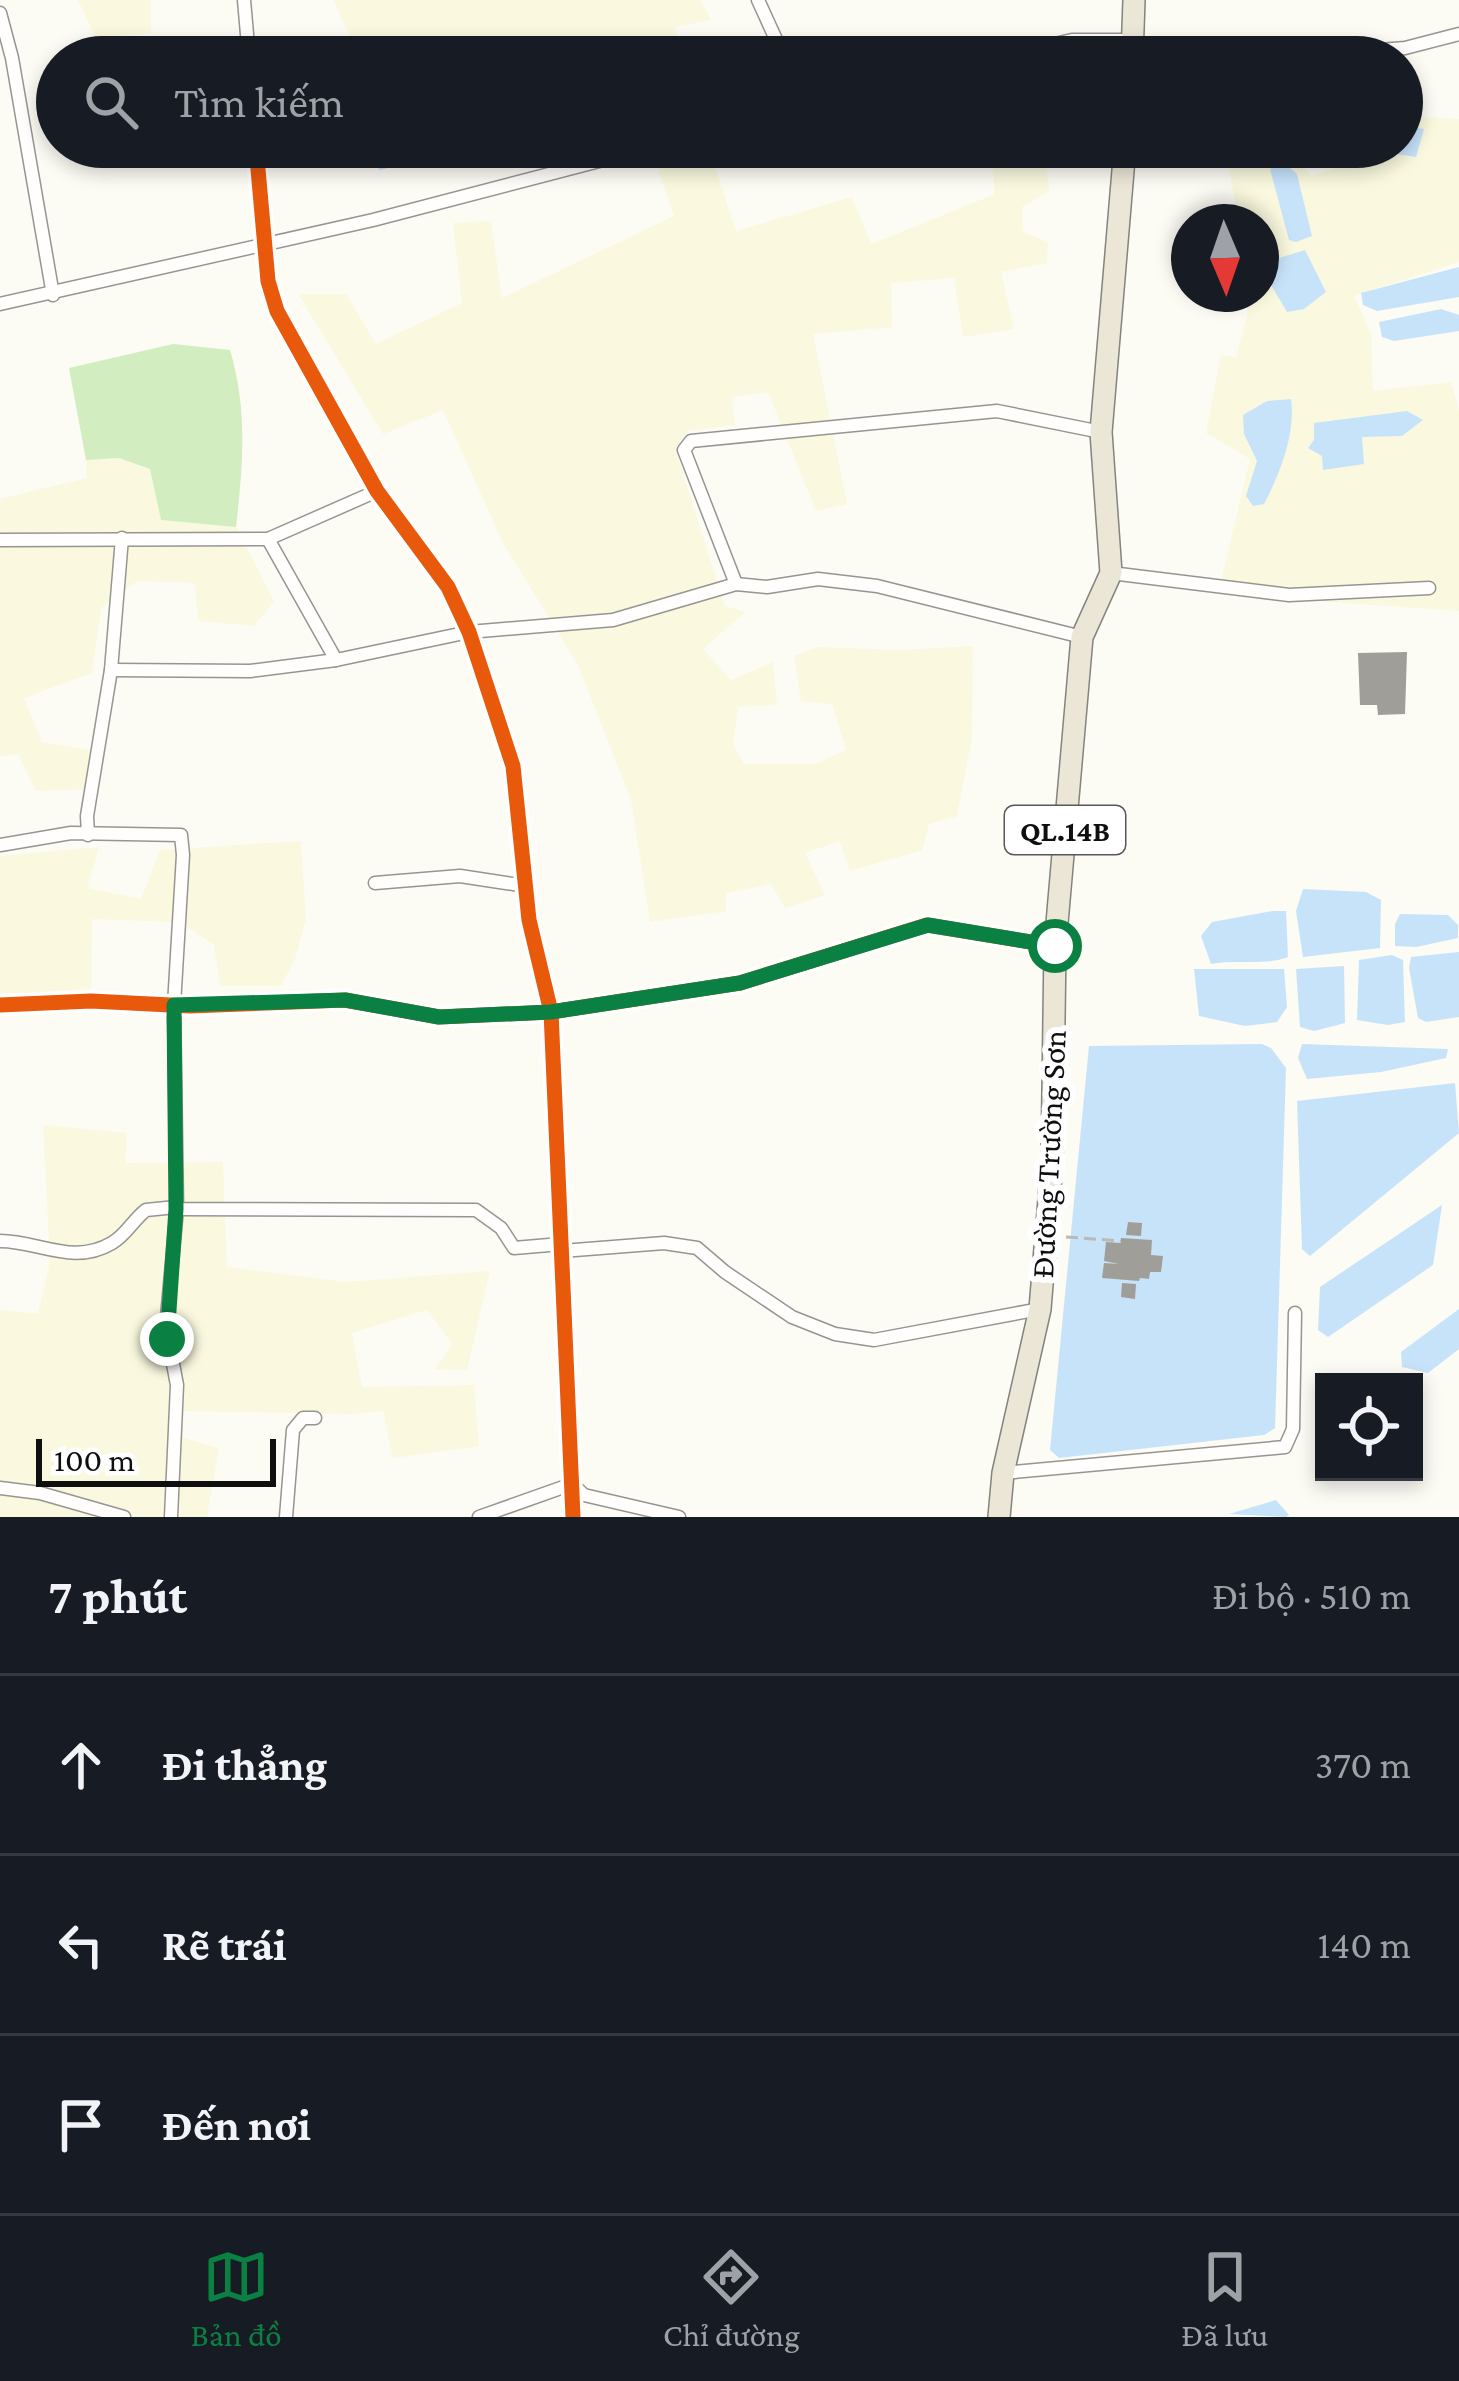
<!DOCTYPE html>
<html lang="vi">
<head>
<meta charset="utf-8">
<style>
	:root { --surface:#171b24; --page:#242831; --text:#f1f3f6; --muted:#9ea1a6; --line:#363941; --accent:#0b8043 }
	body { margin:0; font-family:"Crimson Pro",serif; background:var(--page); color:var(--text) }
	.controls { position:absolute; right:36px; bottom:36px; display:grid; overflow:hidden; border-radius:0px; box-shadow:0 6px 18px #0003 }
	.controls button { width:108px; height:108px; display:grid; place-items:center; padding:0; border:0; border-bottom:3px solid var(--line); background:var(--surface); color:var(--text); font:60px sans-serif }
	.compass { position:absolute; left:1171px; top:204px; width:108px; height:108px; border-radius:50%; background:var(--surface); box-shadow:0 6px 18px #0003; rotate:178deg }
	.scale { position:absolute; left:36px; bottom:30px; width:240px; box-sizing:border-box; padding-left:12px; border:6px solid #0f0f0f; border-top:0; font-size:33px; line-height:42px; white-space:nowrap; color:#0f0f0f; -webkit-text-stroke:9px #fff; paint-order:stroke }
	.stop { position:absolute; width:36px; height:36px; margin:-27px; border:9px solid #0b8043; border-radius:50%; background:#fff }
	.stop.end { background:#0b8043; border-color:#fff; box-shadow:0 3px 12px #0008 }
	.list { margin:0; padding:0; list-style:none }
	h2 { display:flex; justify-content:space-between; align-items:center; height:156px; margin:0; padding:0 48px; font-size:51px }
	h2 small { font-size:39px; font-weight:400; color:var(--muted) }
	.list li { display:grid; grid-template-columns:78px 1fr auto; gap:36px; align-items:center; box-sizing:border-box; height:180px; padding:0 48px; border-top:3px solid var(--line) }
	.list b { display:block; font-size:45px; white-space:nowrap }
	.list em { font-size:39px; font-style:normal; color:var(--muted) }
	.icon { flex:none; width:66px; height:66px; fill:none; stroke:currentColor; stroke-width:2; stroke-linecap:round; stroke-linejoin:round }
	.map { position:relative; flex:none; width:1459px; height:1517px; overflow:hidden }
	.search { position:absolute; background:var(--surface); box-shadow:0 6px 18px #0003; left:36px; right:36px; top:36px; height:132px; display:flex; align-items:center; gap:30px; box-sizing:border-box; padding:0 42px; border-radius:66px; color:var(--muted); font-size:45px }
	.sheet { height:696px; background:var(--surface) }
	nav { display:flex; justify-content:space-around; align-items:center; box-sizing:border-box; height:168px; border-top:3px solid var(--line); background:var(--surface); font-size:33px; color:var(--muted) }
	nav a { display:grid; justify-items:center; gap:6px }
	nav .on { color:var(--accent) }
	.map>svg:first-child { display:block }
	.farmland { fill:#faf9df }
	.forest { fill:#d2edbf }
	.water { fill:#c7e3fa }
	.building { fill:#a09e99 }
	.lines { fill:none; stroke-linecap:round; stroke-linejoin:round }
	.minor-casing { stroke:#969592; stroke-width:15 }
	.trunk-casing { stroke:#83837f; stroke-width:24 }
	.path { stroke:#b9b9b8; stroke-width:3; stroke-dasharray:12 6; stroke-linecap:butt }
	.minor { stroke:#fffefd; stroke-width:12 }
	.trunk { stroke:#ece6d7; stroke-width:21 }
	.cycleway-casing { stroke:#fff; stroke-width:22 }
	.cycleway { stroke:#e8590c; stroke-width:15 }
	.route { stroke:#0b8043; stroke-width:15 }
	.labels { text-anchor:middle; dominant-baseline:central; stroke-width:12; stroke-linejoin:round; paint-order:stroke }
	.shield { fill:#fff; stroke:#575757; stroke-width:3 }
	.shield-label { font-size:30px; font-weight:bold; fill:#0f0f0f }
	.street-label { font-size:33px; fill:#0f0f0f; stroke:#fff }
</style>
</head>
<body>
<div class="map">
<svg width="1459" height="1517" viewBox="0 0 1459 1517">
	<rect width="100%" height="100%" fill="#fcfbf4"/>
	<g class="farmland">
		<path d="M78 0H151V33L96 38Z"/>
		<path d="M333 0H700L711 20 675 27 684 57H472L469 37 357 51Z"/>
		<path d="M1402 116 1459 119V262L1354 296 1371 334 1373 391 1451 382 1459 410V611L1218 594 1250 459 1206 433 1221 355 1236 358 1252 294H1261V222H1231L1235 203 1225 147H1280L1312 176 1348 163 1350 147H1402Z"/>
		<path d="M990 147H1045L1049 191 1022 207 1023 232 1048 242 1047 263 1001 272 1014 329 963 337 954 278 891 283 892 327 813 334 847 504 816 511 768 392 732 397 735 425 688 431 675 449 725 606 745 612 703 649 731 680 773 662 777 705 738 707 733 744 744 764H815L846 750 832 704 801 701 794 656 818 647 900 650 973 646 972 738 957 816 929 824 922 850 850 871 840 841 805 853 825 895 785 908 771 884 726 893V911L650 922 631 800 578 665 503 543 443 410 383 434 298 294H346L376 344 462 303 453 223 491 221 502 298 674 216 656 164 709 149 736 231 852 197 871 244 995 194Z"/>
		<path d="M119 458 150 469 161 520 236 527 274 601 254 626 199 621 194 583 137 581 101 608 92 673 24 698 42 742 99 752 90 789 36 791 18 754 0 756V499L87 478 86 460Z"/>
		<path d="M301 841 306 919 295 959 281 986H220L214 945 179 922 92 919 91 989 0 995V856L99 847 87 888 141 899 160 850Z"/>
		<path d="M43 1125 127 1133 125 1163 223 1162 227 1267 345 1282 490 1271 467 1370 435 1369 452 1344 427 1310 352 1333 362 1387 474 1385 479 1446 393 1458 383 1411 351 1414 184 1411 180 1437 219 1448 207 1517H0V1310L38 1314 50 1261Z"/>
	</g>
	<path class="forest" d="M173 344 230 350C248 411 243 465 236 527L161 520 150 469 119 458 86 460 69 368Z"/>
	<g class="water">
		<path d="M1402 126 1424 129 1416 157 1396 154 1357 159V147H1402Z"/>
		<path d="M375 147H452L453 154 379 170Z"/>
		<path d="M1283 162 1297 174 1312 236 1296 242 1289 240 1270 169Z"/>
		<path d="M1305 250 1326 292 1304 309 1287 312 1261 268 1265 257 1279 258Z"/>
		<path d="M1459 267V297L1377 311 1363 305 1361 293Z"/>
		<path d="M1441 309 1459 315V331L1394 341 1382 337 1379 322Z"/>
		<path d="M1291 399C1296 433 1280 474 1264 504L1253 506 1246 496 1257 461 1244 434 1243 415 1267 401Z"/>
		<path d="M1407 411 1423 420 1402 436 1362 437 1364 464 1323 470 1322 456 1308 448 1314 440V423Z"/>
		<path d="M1303 889 1366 892 1381 900 1380 948 1303 957 1296 911Z"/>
		<path d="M1272 911H1286L1288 957C1266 966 1235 959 1211 964L1201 936 1212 922Z"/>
		<path d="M1400 914 1448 915 1458 925V938L1416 947 1395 946V924Z"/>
		<path d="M1459 952V1017L1426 1022 1418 1018 1409 968 1411 957Z"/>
		<path d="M1392 955 1403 960 1405 1022 1388 1025 1357 1020 1359 960Z"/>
		<path d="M1344 966 1345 1023 1314 1031 1300 1027 1296 969Z"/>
		<path d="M1194 969H1284L1287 1007 1277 1022 1245 1026 1199 1016Z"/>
		<path d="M1262 1044 1271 1048 1286 1068 1275 1428 1264 1435 1059 1458 1050 1450 1089 1046Z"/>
		<path d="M1302 1044 1448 1049 1446 1058 1381 1072 1307 1079 1298 1058Z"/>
		<path d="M1455 1083 1459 1133 1310 1256 1302 1249 1297 1101Z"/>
		<path d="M1442 1205 1433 1265 1328 1337 1318 1330 1320 1287Z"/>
		<path d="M1459 1309V1349L1428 1373 1402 1367 1401 1352Z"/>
		<path d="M1276 1500 1289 1515 1286 1517 1229 1514Z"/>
	</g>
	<g class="building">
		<path d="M1407 652 1405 714 1378 715 1377 705H1360L1358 653Z"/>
		<path d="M1128 1222 1142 1223 1141 1236 1126 1235Z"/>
		<path d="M1121 1238 1152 1240 1151 1255 1163 1256 1161 1272H1150L1149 1279 1140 1278 1139 1281 1102 1278 1104 1263 1119 1264 1104 1261 1106 1242 1121 1243Z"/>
		<path d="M1122 1283 1136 1284 1135 1299 1121 1297Z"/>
	</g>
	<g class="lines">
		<g class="minor-casing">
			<g id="minor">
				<path d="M244 0 249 57"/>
				<path d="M758 0 784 57"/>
				<path d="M0 13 12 58 53 295"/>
				<path d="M998 57 1072 40H1133"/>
				<path d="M1345 57 1355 52 1405 48 1459 34"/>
				<path d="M256 147 268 281 277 311 377 491 448 587 469 632 513 766 529 920 551 1012 573 1517"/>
				<path d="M0 304 373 220 653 147"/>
				<path d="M268 539 336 660"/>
				<path d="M0 540 268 539 377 491"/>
				<path d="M1111 573 1289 595 1429 588"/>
				<path d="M736 584 684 450 691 441 997 411 1101 432"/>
				<path d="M111 670 250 671 336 660 469 632 613 620 736 584 767 587 818 579 877 586 1082 637"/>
				<path d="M88 835 87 816 111 670 122 538"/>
				<path d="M0 845 71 833 181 835 183 855 174 1005 177 1209 476 1210 501 1228 514 1248 561 1244"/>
				<path d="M375 883 460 876 526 886"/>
				<path d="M0 1005 91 1001 190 1006 345 1000 439 1017 551 1012 740 983 927 925 1055 946"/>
				<path d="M0 1241C39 1241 73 1266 112 1243 126 1235 133 1220 146 1210L176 1207"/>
				<path d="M562 1251 664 1243 697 1248 725 1272 792 1317 835 1334 874 1340 1040 1309"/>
				<path d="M1003 1473 1285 1447 1293 1429 1295 1313"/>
				<path d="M0 1488 40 1493 124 1517"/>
				<path d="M171 1517 177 1385 166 1327 177 1209"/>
				<path d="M286 1517 293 1430 303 1418H315"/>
				<path d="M479 1517 572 1484 584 1495 679 1517"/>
			</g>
		</g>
		<g class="trunk-casing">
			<g id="trunk">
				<path d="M1132 57 1134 0"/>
				<path d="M999 1517 1003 1473 1040 1309 1052 1163 1055 946 1082 637 1111 573 1101 432 1125 147"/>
			</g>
		</g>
		<path class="path" d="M1066 1237 1121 1241"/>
		<use href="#minor" class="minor"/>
		<use href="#trunk" class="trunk"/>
		<g class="cycleway-casing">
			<g id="cycleway">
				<path d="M256 147 268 281 277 311 377 491 448 587 469 632 513 766 529 920 551 1012 573 1517"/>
				<path d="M0 1005 91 1001 190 1006 345 1000 439 1017 551 1012 740 983 927 925 1055 946"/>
			</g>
		</g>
		<use href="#cycleway" class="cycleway"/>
	</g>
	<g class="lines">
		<path class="route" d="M167 1339 176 1209 174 1005 345 1000 439 1017 551 1012 740 983 928 925 1055 946"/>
	</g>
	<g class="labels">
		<rect class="shield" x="1005" y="806" width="120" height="48" rx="9"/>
		<g class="shield-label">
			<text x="1065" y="830">QL.14B</text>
		</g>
		<g class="street-label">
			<text transform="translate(1048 1154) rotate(-87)">Đường Trường Sơn</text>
		</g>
	</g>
</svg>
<div class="controls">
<button><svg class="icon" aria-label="locate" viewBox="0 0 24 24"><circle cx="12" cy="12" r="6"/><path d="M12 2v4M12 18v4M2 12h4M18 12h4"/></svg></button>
</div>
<svg class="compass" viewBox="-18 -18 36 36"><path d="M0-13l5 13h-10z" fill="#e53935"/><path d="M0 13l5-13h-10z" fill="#9ea1a6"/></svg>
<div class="scale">100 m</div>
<div class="stop" style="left:1055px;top:946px"></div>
<div class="stop end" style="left:167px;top:1339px"></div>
<div class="search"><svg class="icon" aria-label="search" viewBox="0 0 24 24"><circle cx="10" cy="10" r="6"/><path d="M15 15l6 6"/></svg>Tìm kiếm</div>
</div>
<section class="sheet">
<h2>7 phút<small>Đi bộ · 510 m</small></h2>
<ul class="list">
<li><svg class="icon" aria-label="ahead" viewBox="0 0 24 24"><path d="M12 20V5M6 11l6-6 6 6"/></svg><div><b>Đi thẳng</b></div><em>370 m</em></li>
<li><svg class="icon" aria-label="left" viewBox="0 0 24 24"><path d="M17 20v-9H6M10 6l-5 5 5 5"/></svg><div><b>Rẽ trái</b></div><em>140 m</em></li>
<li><svg class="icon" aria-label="arrive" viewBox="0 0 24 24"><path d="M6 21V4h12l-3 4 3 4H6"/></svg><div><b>Đến nơi</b></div></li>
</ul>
</section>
<nav>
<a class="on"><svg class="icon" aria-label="map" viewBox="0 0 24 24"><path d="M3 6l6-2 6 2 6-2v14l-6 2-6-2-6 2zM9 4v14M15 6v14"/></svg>Bản đồ</a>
<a><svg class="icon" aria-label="directions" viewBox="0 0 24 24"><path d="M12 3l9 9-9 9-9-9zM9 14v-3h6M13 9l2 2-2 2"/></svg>Chỉ đường</a>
<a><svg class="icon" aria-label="saved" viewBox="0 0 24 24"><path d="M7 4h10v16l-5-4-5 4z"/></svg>Đã lưu</a>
</nav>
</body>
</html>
